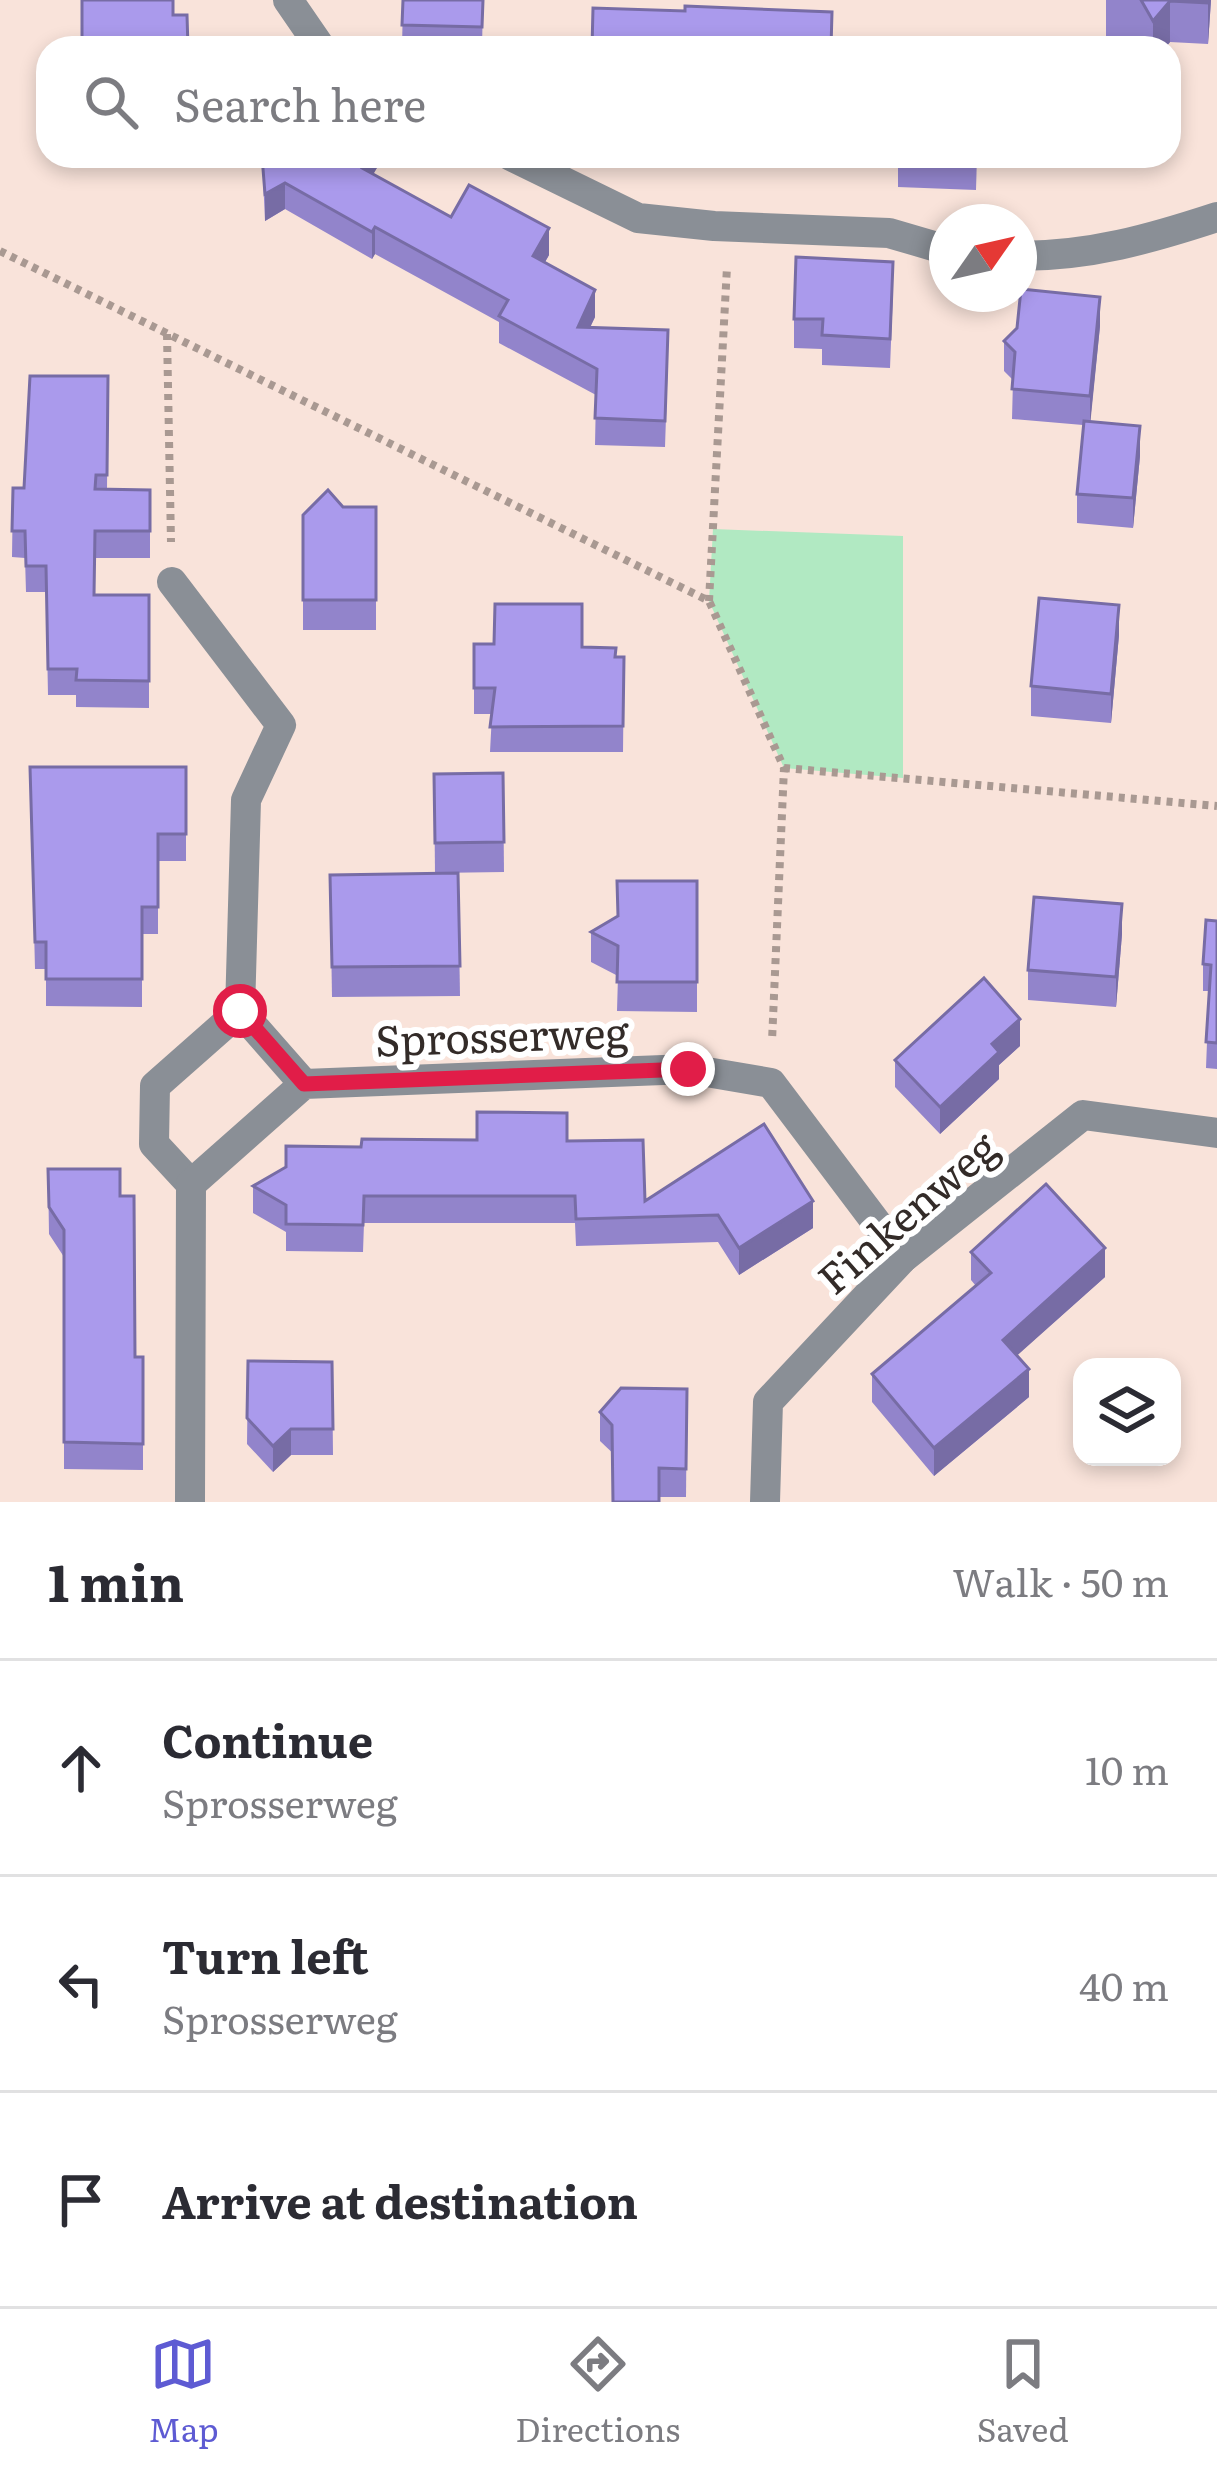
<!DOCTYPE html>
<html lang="en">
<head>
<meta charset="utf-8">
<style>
	:root { --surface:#fff; --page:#f2f2f3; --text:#2b2b33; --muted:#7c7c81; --line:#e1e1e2; --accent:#5e5bd3 }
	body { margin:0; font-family:Literata,serif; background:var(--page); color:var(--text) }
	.controls { position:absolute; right:36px; bottom:36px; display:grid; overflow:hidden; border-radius:24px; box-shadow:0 6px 18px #0003 }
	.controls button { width:108px; height:108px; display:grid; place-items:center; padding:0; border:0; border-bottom:3px solid var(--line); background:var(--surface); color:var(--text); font:60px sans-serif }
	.compass { position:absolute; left:929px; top:204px; width:108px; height:108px; border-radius:50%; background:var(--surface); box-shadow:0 6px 18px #0003; rotate:56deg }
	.stop { position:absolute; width:36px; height:36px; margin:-27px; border:9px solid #e11d48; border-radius:50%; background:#fff }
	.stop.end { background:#e11d48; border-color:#fff; box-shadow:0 3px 12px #0008 }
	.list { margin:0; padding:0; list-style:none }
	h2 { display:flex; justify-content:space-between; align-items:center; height:156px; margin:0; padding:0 48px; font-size:51px }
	h2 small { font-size:39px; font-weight:400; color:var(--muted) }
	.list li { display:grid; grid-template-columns:78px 1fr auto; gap:36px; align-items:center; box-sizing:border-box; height:216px; padding:0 48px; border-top:3px solid var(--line) }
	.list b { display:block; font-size:45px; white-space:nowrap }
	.list p { margin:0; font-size:39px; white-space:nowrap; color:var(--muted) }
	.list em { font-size:39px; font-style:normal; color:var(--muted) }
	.icon { flex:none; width:66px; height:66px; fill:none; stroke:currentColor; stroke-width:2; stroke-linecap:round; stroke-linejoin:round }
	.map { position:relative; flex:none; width:1217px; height:1502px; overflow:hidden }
	.search { position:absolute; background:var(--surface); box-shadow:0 6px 18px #0003; left:36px; right:36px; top:36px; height:132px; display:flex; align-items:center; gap:30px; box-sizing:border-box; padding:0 42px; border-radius:36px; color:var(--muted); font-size:45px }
	.sheet { height:804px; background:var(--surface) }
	nav { display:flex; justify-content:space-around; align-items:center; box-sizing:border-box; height:168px; border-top:3px solid var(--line); background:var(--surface); font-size:33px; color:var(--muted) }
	nav a { display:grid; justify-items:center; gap:6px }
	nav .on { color:var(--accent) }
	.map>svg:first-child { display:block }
	.green { fill:#b1e9c2 }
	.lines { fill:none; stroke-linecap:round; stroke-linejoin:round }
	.path { stroke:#a99992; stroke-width:8; stroke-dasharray:6 6; stroke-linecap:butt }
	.minor { stroke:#8a8f96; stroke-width:30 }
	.wall { fill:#9284cb }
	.shaded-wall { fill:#776ca5 }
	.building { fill:#aa9aec; stroke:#776ca5; stroke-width:3 }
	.route { stroke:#e11d48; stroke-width:15 }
	.labels { text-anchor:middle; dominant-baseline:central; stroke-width:12; stroke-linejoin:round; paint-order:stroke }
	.street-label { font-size:42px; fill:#332b28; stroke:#fff }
</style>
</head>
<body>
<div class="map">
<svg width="1217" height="1502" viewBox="0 0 1217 1502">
	<rect width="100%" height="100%" fill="#f9e3da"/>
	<path class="green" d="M713 529 903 536V778L784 768 709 601Z"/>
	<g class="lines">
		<g class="path">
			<path d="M0 251 709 601 784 768 772 1041"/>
			<path d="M167 334 171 542"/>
			<path d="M709 601 727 267"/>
			<path d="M784 768 1217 806"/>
		</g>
		<g class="minor">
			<path d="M288 0 321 48"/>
			<path d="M511 156 638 218 714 226 889 233 947 250"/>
			<path d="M1019 256C1090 256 1150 239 1217 217"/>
			<path d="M172 582 281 725 246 800 240 1011"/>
			<path d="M191 1184 154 1144 155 1086 240 1011 304 1084"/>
			<path d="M190 1502 191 1184 304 1084 689 1069 771 1083 903 1258"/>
			<path d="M765 1502 768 1402 903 1258 1083 1115 1217 1133"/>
		</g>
	</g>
	<g class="wall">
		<path d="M403 0H483L482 48H402Z"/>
		<path d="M1106 0H1211L1208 44 1170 42 1165 48H1144L1140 40 1106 37Z"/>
		<path d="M262 156H378V166L373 174 451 217 549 255 545 262 595 317 590 327 668 357 665 447 595 445 596 395 499 343V322L375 254 372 259 285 209 265 221Z"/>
		<path d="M898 156H977L976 190 898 187Z"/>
		<path d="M893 291 890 368 822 365V349L794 348V319Z"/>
		<path d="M1100 326 1090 422 1140 456 1133 528 1077 523V494L1083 425 1012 419 1013 380 1004 371V341Z"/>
		<path d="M108 376 107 489 150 490V558H95L94 595H149V708L76 707V695H48L46 592H26L25 558 12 557 13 488H24Z"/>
		<path d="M343 507H376V630H303V515Z"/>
		<path d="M1119 635 1111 723 1031 716V686Z"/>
		<path d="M474 644 582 647 615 657H624L623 752H490L492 714H474Z"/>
		<path d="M30 767H186V861H158V934H142V1007L46 1006V969H35Z"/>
		<path d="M503 773 504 872 435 873 434 774Z"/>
		<path d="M458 873 460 996 332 997 330 875Z"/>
		<path d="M697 881V1012L617 1011 618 976 591 962V932Z"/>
		<path d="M1217 921V1069L1206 1068 1209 991H1203V964Z"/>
		<path d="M1122 934 1116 1007 1028 1000V970Z"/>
		<path d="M1020 1046 999 1065V1079L940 1134 895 1087V1060Z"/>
		<path d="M567 1141 645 1201 813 1228 739 1275 718 1242 576 1246 575 1223H364L363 1252 286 1251V1232L253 1213V1186L361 1147Z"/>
		<path d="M48 1169 120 1196 135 1357H143V1470L64 1469V1257L49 1234Z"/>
		<path d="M971 1252 1105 1277 1017 1355 1029 1397 934 1476 872 1402V1374L976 1286 971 1280Z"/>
		<path d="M248 1361 332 1362 333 1455H291L273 1472 247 1444Z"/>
		<path d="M687 1389 686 1497H659L600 1441V1412Z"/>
	</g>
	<g class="shaded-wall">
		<path d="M1209 0H1211L1208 44V3Z"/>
		<path d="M1170 1V42L1165 48H1153V21Z"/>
		<path d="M369 156H378V166L362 194V168Z"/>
		<path d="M285 183V209L265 221V194Z"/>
		<path d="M375 227V254L372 259V232Z"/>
		<path d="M549 228V255L533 283V256Z"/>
		<path d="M595 290V317L578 353V327Z"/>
		<path d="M1100 297V326L1090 426V396Z"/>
		<path d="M1140 426V456L1133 528V498Z"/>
		<path d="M1119 605V635L1111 723V694Z"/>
		<path d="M1122 904V934L1116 1007V977Z"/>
		<path d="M1020 1019V1046L999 1065V1079L940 1134V1107L992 1044Z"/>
		<path d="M813 1201V1228L739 1275V1248Z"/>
		<path d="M1105 1248V1277L1003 1368V1340Z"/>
		<path d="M1029 1369V1397L934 1476V1448Z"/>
		<path d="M291 1429V1455L273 1472V1446Z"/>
	</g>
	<g class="building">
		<path d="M82 0H173V15H187L188 48H82Z"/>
		<path d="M403 0H483L482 27 402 25Z"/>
		<path d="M1141 0H1209L1208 3 1170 1 1153 21Z"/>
		<path d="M685 6 832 12 831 48H592L593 8 685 11Z"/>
		<path d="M262 156H369L362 168 451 217 469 185 549 228 533 256 595 290 578 327 668 330 665 421 595 418 597 369 499 316 508 300 375 227 372 232 285 183 265 194Z"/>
		<path d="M898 156H976V163L898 160Z"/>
		<path d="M796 257 893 262 890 339 822 335 823 319H794Z"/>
		<path d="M1021 289 1100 297 1090 396 1012 389 1015 352 1004 341 1017 328Z"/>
		<path d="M30 376H108L107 475H96L95 489 150 490V531H95L94 595H149V681L76 680 77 669H48L46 566H26L25 531H12L13 488H24Z"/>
		<path d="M1084 421 1140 426 1133 498 1077 494Z"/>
		<path d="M328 490 343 507H376V600H303V515Z"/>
		<path d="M1039 598 1119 605 1111 694 1031 686Z"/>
		<path d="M495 604H582V647L616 648 615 657H624L623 726 490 727 495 688H474V644H494Z"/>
		<path d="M30 767H186V834H158V907H142V979H46V942H35Z"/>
		<path d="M503 773 504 842 435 843 434 774Z"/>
		<path d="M458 873 460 966 332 967 330 875Z"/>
		<path d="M617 881H697V982H617L618 946 591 932 618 916Z"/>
		<path d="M1034 897 1122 904 1116 977 1028 970Z"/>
		<path d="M1206 920 1217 921V1043L1206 1042 1211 965 1203 964Z"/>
		<path d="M984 978 1020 1019 992 1044 999 1052 940 1107 895 1060Z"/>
		<path d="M477 1112 567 1113V1141L643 1140 645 1201 764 1124 813 1201 739 1248 718 1215 576 1219 575 1196H364L363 1225 286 1224V1205L253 1186 286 1167V1146L361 1147 362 1139 477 1140Z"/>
		<path d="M48 1169H120V1196H134L135 1357H143V1444L64 1442V1230L49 1207Z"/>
		<path d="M1046 1184 1105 1248 1003 1340 1029 1369 934 1448 872 1374 991 1273 971 1252Z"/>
		<path d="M248 1361 332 1362 333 1429H291L273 1446 247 1418Z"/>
		<path d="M621 1388 687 1389 686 1469 659 1468V1502H613L612 1425 600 1412Z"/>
	</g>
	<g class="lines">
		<path class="route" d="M240 1011 304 1084 688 1069"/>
	</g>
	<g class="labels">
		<g class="street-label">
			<text transform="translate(502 1034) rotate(-2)">Sprosserweg</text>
			<text transform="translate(906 1211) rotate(-41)">Finkenweg</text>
		</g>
	</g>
</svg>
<div class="controls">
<button><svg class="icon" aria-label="layers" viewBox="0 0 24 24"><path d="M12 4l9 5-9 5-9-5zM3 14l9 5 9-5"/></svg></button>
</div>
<svg class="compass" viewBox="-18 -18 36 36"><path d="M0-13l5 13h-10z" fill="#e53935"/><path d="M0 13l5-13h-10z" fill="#7c7c81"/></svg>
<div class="stop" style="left:240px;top:1011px"></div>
<div class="stop end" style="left:688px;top:1069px"></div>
<div class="search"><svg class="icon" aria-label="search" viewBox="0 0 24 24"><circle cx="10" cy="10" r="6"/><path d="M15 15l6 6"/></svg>Search here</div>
</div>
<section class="sheet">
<h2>1 min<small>Walk · 50 m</small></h2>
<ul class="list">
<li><svg class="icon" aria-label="ahead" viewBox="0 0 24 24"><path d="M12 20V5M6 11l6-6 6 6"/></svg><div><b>Continue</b><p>Sprosserweg</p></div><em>10 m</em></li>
<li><svg class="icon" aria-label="left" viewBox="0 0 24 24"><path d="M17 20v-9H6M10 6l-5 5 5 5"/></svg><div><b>Turn left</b><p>Sprosserweg</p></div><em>40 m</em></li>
<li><svg class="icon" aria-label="arrive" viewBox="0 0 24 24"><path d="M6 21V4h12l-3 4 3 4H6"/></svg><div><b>Arrive at destination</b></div></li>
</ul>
</section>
<nav>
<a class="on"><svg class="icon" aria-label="map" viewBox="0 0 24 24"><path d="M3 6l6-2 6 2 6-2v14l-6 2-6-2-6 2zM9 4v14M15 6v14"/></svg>Map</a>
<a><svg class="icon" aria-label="directions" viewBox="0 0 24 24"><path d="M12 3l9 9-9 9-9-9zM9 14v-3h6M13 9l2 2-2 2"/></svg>Directions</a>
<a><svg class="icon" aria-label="saved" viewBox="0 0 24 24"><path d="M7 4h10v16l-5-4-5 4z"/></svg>Saved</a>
</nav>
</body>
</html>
